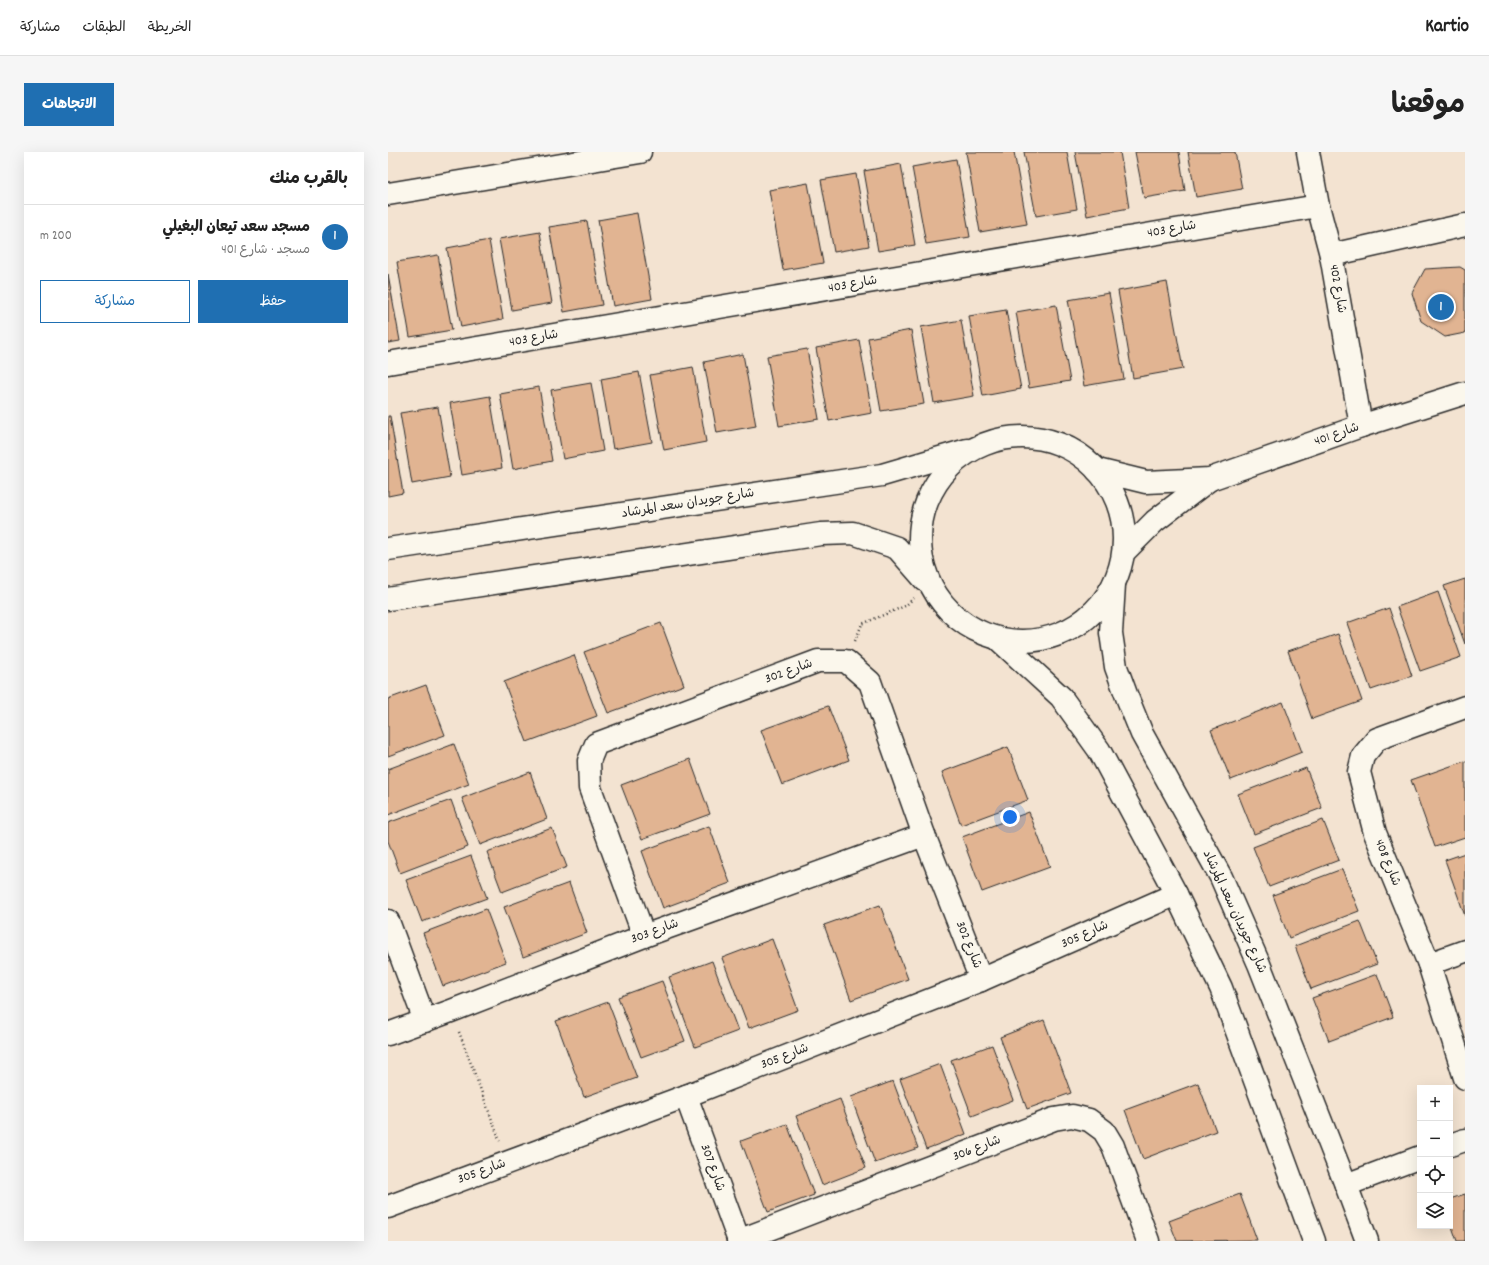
<!DOCTYPE html>
<html lang="ar">
<head>
<meta charset="utf-8">
<style>
	:root { --surface:#fff; --page:#f6f6f6; --text:#222; --muted:#767676; --line:#e0e0e0; --accent:#1f6fb2 }
	body { margin:0; font-family:Dekko,"Playpen Sans Arabic",sans-serif; background:var(--page); color:var(--text); direction:rtl }
	.controls { position:absolute; right:12px; bottom:12px; display:grid; overflow:hidden; border-radius:0px; box-shadow:0 4px 16px #0002 }
	.controls button { width:36px; height:36px; display:grid; place-items:center; padding:0; border:0; border-bottom:1px solid var(--line); background:var(--surface); color:var(--text); font:20px sans-serif }
	.you { position:absolute; left:622px; top:665px; width:14px; height:14px; margin:-10px; border:3px solid #fff; border-radius:50%; background:#1a73e8; box-shadow:0 0 0 6px #1a73e833 }
	.badge { display:grid; place-items:center; width:26px; height:26px; border-radius:50%; background:var(--accent); color:#fff; font-size:13px; font-weight:700 }
	.pin { position:absolute; translate:-50% -50%; border:2px solid #fff; box-shadow:0 1px 4px #0006 }
	.list { margin:0; padding:0; list-style:none }
	h2 { display:flex; justify-content:space-between; align-items:center; height:52px; margin:0; padding:0 16px; font-size:17px }
	h2 small { font-size:13px; font-weight:400; color:var(--muted) }
	.list li { display:grid; grid-template-columns:26px 1fr auto; gap:12px; align-items:center; box-sizing:border-box; height:64px; padding:0 16px; border-top:1px solid var(--line) }
	.list b { display:block; font-size:15px; white-space:nowrap }
	.list p { margin:0; font-size:13px; white-space:nowrap; color:var(--muted) }
	.list em { font-size:13px; font-style:normal; color:var(--muted) }
	.actions { display:flex; gap:8px; padding:12px 16px }
	.actions a { flex:1; padding:9px 0; border:1px solid var(--accent); border-radius:0px; text-align:center; font-size:14px; color:var(--accent) }
	.actions .main { background:var(--accent); color:#fff }
	.icon { flex:none; width:22px; height:22px; fill:none; stroke:currentColor; stroke-width:2; stroke-linecap:round; stroke-linejoin:round }
	.map { position:relative; flex:none; width:1077px; height:1089px; overflow:hidden; direction:ltr; border-radius:0px }
	header { display:flex; align-items:center; gap:24px; box-sizing:border-box; height:56px; padding:0 20px; background:var(--surface); border-bottom:1px solid var(--line) }
	header strong { font-size:19px }
	nav { display:flex; gap:22px; margin-inline-start:auto; font-size:14px }
	.intro { display:flex; align-items:center; justify-content:space-between; box-sizing:border-box; height:96px; padding:0 24px }
	h1 { margin:0; font-size:28px }
	.button { padding:10px 18px; border-radius:0px; background:var(--accent); color:#fff; font-size:14px; font-weight:700 }
	main { display:flex; gap:24px; padding:0 24px }
	aside { flex:1; background:var(--surface); border-radius:0px; box-shadow:0 4px 16px #0002 }
	.map>svg:first-child { display:block }
	.building { fill:#e1b492; stroke:#2b2b2b }
	.lines { fill:none; stroke-linecap:round; stroke-linejoin:round }
	.minor-casing { stroke:#2b2b2b; stroke-width:25 }
	.path { stroke:#2b2b2b; stroke-width:2.5; stroke-dasharray:1 3; stroke-linecap:butt }
	.minor { stroke:#fbf7ec; stroke-width:22 }
	.labels { text-anchor:middle; dominant-baseline:central; stroke-width:3.5; stroke-linejoin:round; paint-order:stroke }
	.street-label { font-size:13px; fill:#2b2b2b; stroke:#fbf7ec }
</style>
</head>
<body>
<header>
<strong>Kartio</strong>
<nav><a>الخريطة</a><a>الطبقات</a><a>مشاركة</a></nav>
</header>
<div class="intro"><h1>موقعنا</h1><a class="button">الاتجاهات</a></div>
<main>
<div class="map">
<svg width="1077" height="1089" viewBox="0 0 1077 1089">
	<rect width="100%" height="100%" fill="#f3e3d1"/>
	<filter id="ink" filterUnits="userSpaceOnUse"><feTurbulence type="fractalNoise" baseFrequency=".025" numOctaves="2"/><feDisplacementMap in="SourceGraphic" scale="8" xChannelSelector="R" yChannelSelector="G"/><feConvolveMatrix kernelMatrix="1 2 1 2 8 2 1 2 1" color-interpolation-filters="sRGB"/></filter>
	<g filter="url(#ink)">
		<g class="building">
			<path d="M578 0H626L639 72 592 80Z"/>
			<path d="M636 0H679L689 57 648 64Z"/>
			<path d="M687 0H732L741 56 699 64Z"/>
			<path d="M747 0H791L797 39 756 46Z"/>
			<path d="M800 0H847L854 37 808 45Z"/>
			<path d="M568 7 582 85 538 92 524 15Z"/>
			<path d="M513 12 527 93 490 99 476 19Z"/>
			<path d="M468 22 481 94 446 100 433 28Z"/>
			<path d="M420 31 435 111 395 118 381 38Z"/>
			<path d="M249 61 264 147 225 154 210 68Z"/>
			<path d="M199 69 214 153 176 160 161 75Z"/>
			<path d="M152 80 164 151 124 158 111 87Z"/>
			<path d="M101 88 115 167 73 175 59 96Z"/>
			<path d="M50 103 64 178 22 185 9 110Z"/>
			<path d="M1072 115 1077 118V181L1057 185 1033 169 1024 141 1037 117Z"/>
			<path d="M0 122 12 189 0 191Z"/>
			<path d="M779 130 795 217 745 226 730 139Z"/>
			<path d="M721 141 736 227 696 234 680 148Z"/>
			<path d="M668 153 682 229 641 236 628 160Z"/>
			<path d="M618 158 633 237 595 244 581 164Z"/>
			<path d="M573 168 586 244 546 251 533 175Z"/>
			<path d="M523 178 536 252 493 259 480 186Z"/>
			<path d="M471 188 484 261 441 269 428 196Z"/>
			<path d="M419 197 431 267 391 274 379 204Z"/>
			<path d="M355 202 368 274 329 281 316 210Z"/>
			<path d="M305 215 318 290 276 298 262 223Z"/>
			<path d="M251 220 264 290 225 297 213 227Z"/>
			<path d="M203 231 215 299 175 307 163 238Z"/>
			<path d="M151 235 164 309 125 317 112 242Z"/>
			<path d="M102 244 114 316 74 323 62 251Z"/>
			<path d="M50 255 62 325 24 332 12 261Z"/>
			<path d="M0 264H2L15 341 0 344Z"/>
			<path d="M1077 427V492L1056 434Z"/>
			<path d="M1050 440 1073 505 1032 519 1009 455Z"/>
			<path d="M1001 456 1024 524 983 538 959 471Z"/>
			<path d="M273 471 296 533 220 561 196 500Z"/>
			<path d="M950 482 974 549 924 567 900 499Z"/>
			<path d="M186 503 209 564 139 590 116 530Z"/>
			<path d="M38 533 57 583 0 604V547Z"/>
			<path d="M895 550 914 600 843 628 823 578Z"/>
			<path d="M440 554 461 608 394 633 373 578Z"/>
			<path d="M66 592 81 632 0 663V617Z"/>
			<path d="M620 595 640 648 573 673 554 620Z"/>
			<path d="M302 607 322 662 254 687 233 633Z"/>
			<path d="M1077 609V685L1047 695 1023 628Z"/>
			<path d="M918 616 934 656 866 682 850 642Z"/>
			<path d="M142 620 159 667 92 693 74 646Z"/>
			<path d="M63 648 80 695 12 721 0 689V671Z"/>
			<path d="M641 660 662 715 594 740 574 685Z"/>
			<path d="M935 668 951 708 881 735 865 695Z"/>
			<path d="M321 674 342 731 275 756 254 699Z"/>
			<path d="M164 676 179 715 114 740 99 700Z"/>
			<path d="M1077 701V764L1057 708Z"/>
			<path d="M83 704 99 746 34 770 18 728Z"/>
			<path d="M954 717 971 759 901 786 885 743Z"/>
			<path d="M181 731 199 781 135 805 116 755Z"/>
			<path d="M492 753 520 827 463 848 436 773Z"/>
			<path d="M98 757 118 810 55 834 35 781Z"/>
			<path d="M972 769 989 812 923 837 907 794Z"/>
			<path d="M384 787 410 858 361 876 334 806Z"/>
			<path d="M324 809 350 879 307 895 281 825Z"/>
			<path d="M989 822 1005 865 941 889 924 846Z"/>
			<path d="M274 829 297 889 253 905 230 845Z"/>
			<path d="M220 850 249 926 196 945 168 869Z"/>
			<path d="M656 868 683 941 639 957 612 885Z"/>
			<path d="M604 893 625 948 584 964 563 908Z"/>
			<path d="M552 912 578 982 538 997 512 927Z"/>
			<path d="M505 929 530 996 487 1011 463 945Z"/>
			<path d="M810 931 828 979 755 1007 737 958Z"/>
			<path d="M452 947 478 1016 434 1033 408 964Z"/>
			<path d="M399 972 426 1043 380 1060 353 989Z"/>
			<path d="M852 1042 869 1088 789 1089 781 1069Z"/>
			<path d="M1077 1042V1089H1069L1062 1069V1047Z"/>
		</g>
		<g class="lines">
			<g class="minor-casing">
				<g id="minor">
					<path d="M920 0 930 54 943 103 973 274"/>
					<path d="M0 42 252 0"/>
					<path d="M943 103 1077 73"/>
					<path d="M0 211 930 54"/>
					<circle cx="634" cy="387" r="102"/>
					<path d="M709 318 758 330 822 327 973 274 1077 241"/>
					<path d="M0 397 494 323 579 298"/>
					<path d="M736 400 767 369 822 327"/>
					<path d="M726 432 723 481 728 515 739 545 754 582 833 725 871 812 958 1033 979 1089"/>
					<path d="M0 447 433 382 465 381 509 396 537 428"/>
					<path d="M610 487 673 545 711 598 788 742 833 836 926 1089"/>
					<path d="M1077 555 989 587 975 604 971 620 987 681 1041 812 1077 926"/>
					<path d="M0 769 37 869"/>
					<path d="M256 784 202 636 201 609 208 592 430 509H458L482 530 536 683 593 828"/>
					<path d="M1041 812 1077 799"/>
					<path d="M0 882 63 859 256 784 536 683"/>
					<path d="M298 944 351 1089"/>
					<path d="M1062 993 1077 988"/>
					<path d="M958 1033 1032 1005"/>
					<path d="M0 1055 298 944 593 828 788 742"/>
					<path d="M350 1089 666 967 684 964 701 968 716 979 725 994 760 1089"/>
				</g>
			</g>
			<g class="path">
				<path d="M467 489 474 472 517 454 526 446"/>
				<path d="M71 880 112 989"/>
			</g>
			<use href="#minor" class="minor"/>
		</g>
	</g>
	<g class="labels">
		<g class="street-label">
			<text transform="translate(784 78) rotate(-10)">شارع 403</text>
			<text transform="translate(465 133) rotate(-10)">شارع 403</text>
			<text transform="translate(949 137) rotate(80)">شارع 402</text>
			<text transform="translate(146 187) rotate(-10)">شارع 403</text>
			<text transform="translate(949 283) rotate(-19)">شارع 401</text>
			<text transform="translate(300 352) rotate(-9)">شارع جويدان سعد المرشاد</text>
			<text transform="translate(401 520) rotate(-20)">شارع 302</text>
			<text transform="translate(999 711) rotate(68)">شارع 408</text>
			<text transform="translate(846 760) rotate(65)">شارع جويدان سعد المرشاد</text>
			<text transform="translate(267 780) rotate(-20)">شارع 303</text>
			<text transform="translate(697 783) rotate(-24)">شارع 305</text>
			<text transform="translate(580 793) rotate(68)">شارع 302</text>
			<text transform="translate(397 905) rotate(-21)">شارع 305</text>
			<text transform="translate(589 997) rotate(-21)">شارع 306</text>
			<text transform="translate(324 1016) rotate(70)">شارع 307</text>
			<text transform="translate(94 1020) rotate(-20)">شارع 305</text>
		</g>
	</g>
</svg>
<div class="controls">
<button>+</button>
<button>−</button>
<button><svg class="icon" aria-label="locate" viewBox="0 0 24 24"><circle cx="12" cy="12" r="6"/><path d="M12 2v4M12 18v4M2 12h4M18 12h4"/></svg></button>
<button><svg class="icon" aria-label="layers" viewBox="0 0 24 24"><path d="M12 4l9 5-9 5-9-5zM3 14l9 5 9-5"/></svg></button>
</div>
<div class="you"></div>
<div class="pin badge" style="left:1053px;top:155px">1</div>
</div>
<aside>
<h2>بالقرب منك<small></small></h2>
<ul class="list">
<li><span class="badge">1</span><div><b>مسجد سعد تيعان البغيلي</b><p>مسجد · شارع 401</p></div><em>200 m</em></li>
</ul>
<div class="actions"><a class="main">حفظ</a><a>مشاركة</a></div>
</aside>
</main>
</body>
</html>
